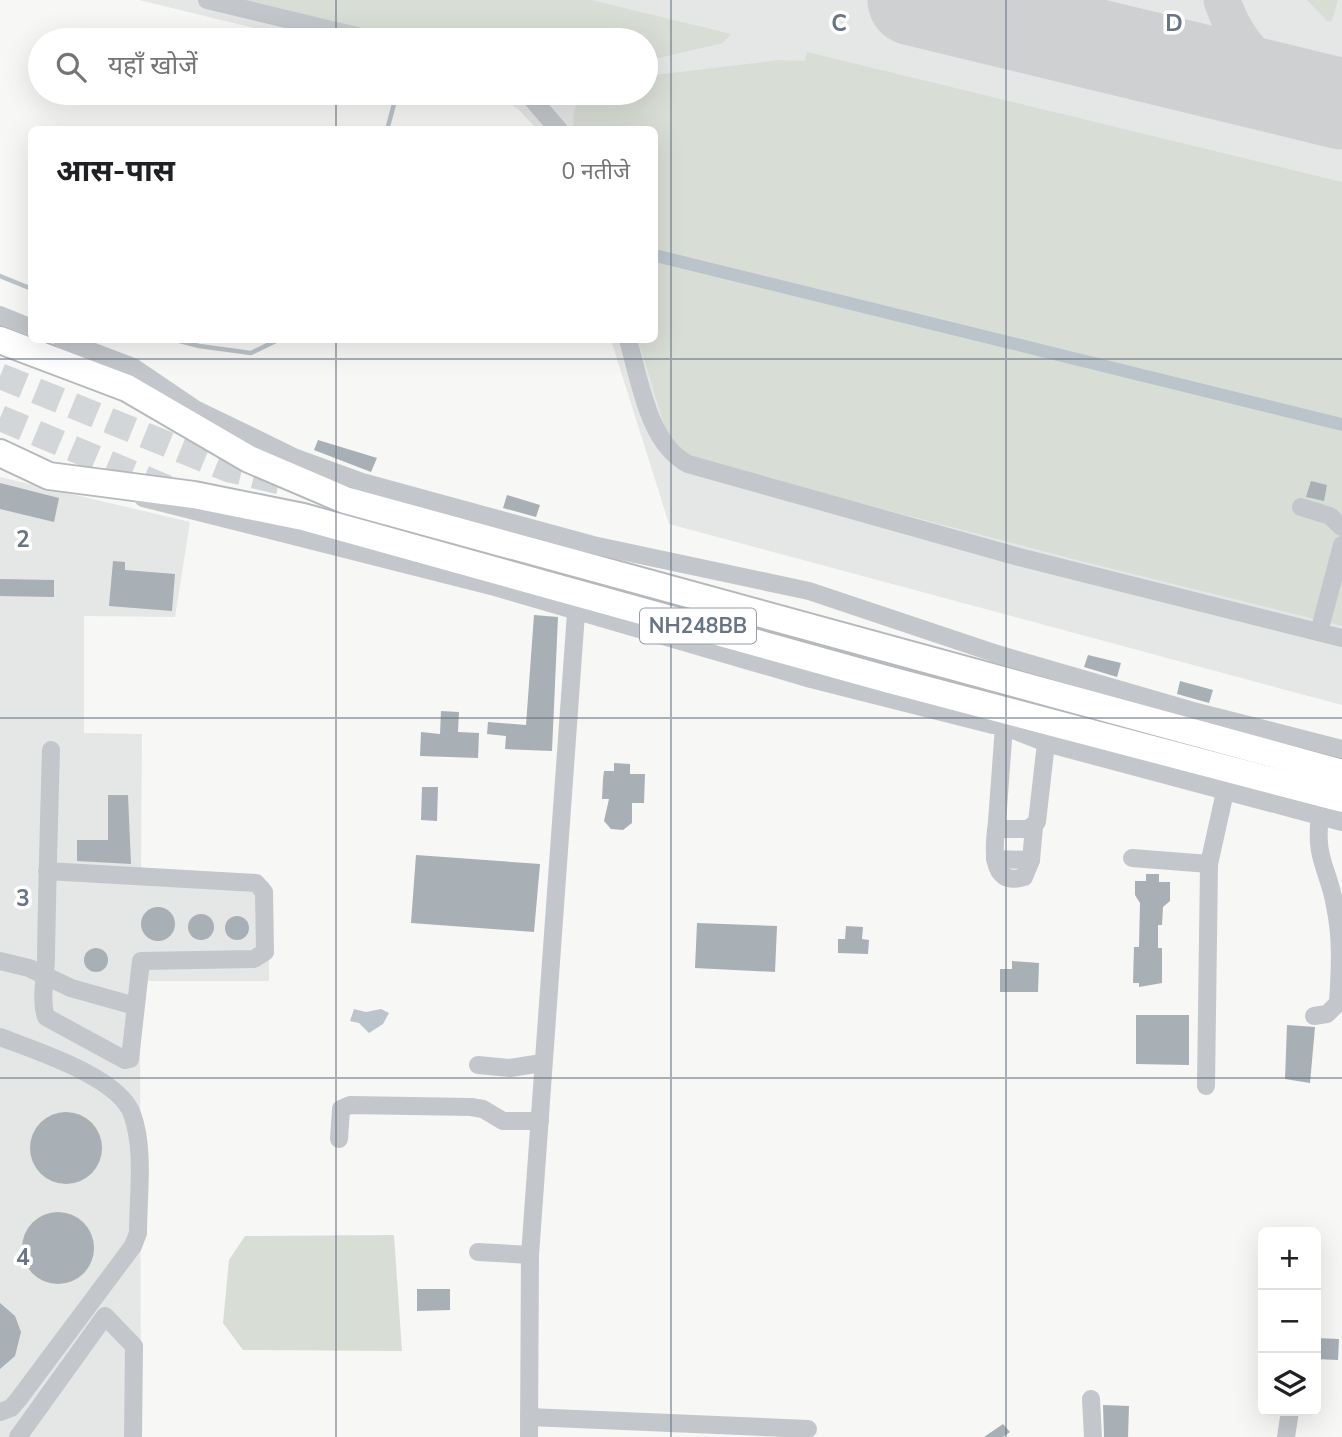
<!DOCTYPE html>
<html lang="hi">
<head>
<meta charset="utf-8">
<style>
	:root { --surface:#fff; --page:#f6f6f6; --text:#202124; --muted:#757577; --line:#e0e0e0 }
	body { margin:0; font-family:"Nunito Sans","Noto Sans Devanagari",sans-serif; background:var(--page); color:var(--text) }
	.controls { position:absolute; right:21px; bottom:21px; display:grid; overflow:hidden; border-radius:10px; box-shadow:0 7px 28px #0002 }
	.controls button { width:63px; height:63px; display:grid; place-items:center; padding:0; border:0; border-bottom:2px solid var(--line); background:var(--surface); color:var(--text); font:35px sans-serif }
	.list { margin:0; padding:0; list-style:none }
	h2 { display:flex; justify-content:space-between; align-items:center; height:91px; margin:0; padding:0 28px; font-size:30px }
	h2 small { font-size:23px; font-weight:400; color:var(--muted) }
	.icon { flex:none; width:38px; height:38px; fill:none; stroke:currentColor; stroke-width:2; stroke-linecap:round; stroke-linejoin:round }
	.map { position:relative; flex:none; width:1342px; height:1437px; overflow:hidden }
	.search { position:absolute; background:var(--surface); box-shadow:0 7px 28px #0002; left:28px; top:28px; width:630px; height:77px; display:flex; align-items:center; gap:18px; box-sizing:border-box; padding:0 24px; border-radius:38px; color:var(--muted); font-size:26px }
	.panel { position:absolute; background:var(--surface); box-shadow:0 7px 28px #0002; left:28px; top:126px; width:630px; height:217px; border-radius:10px }
	.map>svg:first-child { display:block }
	.built { fill:#e5e6e6 }
	.green { fill:#d8ded6 }
	.water { fill:#bbc4ca }
	.lines { fill:none; stroke-linecap:round; stroke-linejoin:round }
	.stream { stroke:#bbc4ca; stroke-width:4.5 }
	.taxiway { stroke:#ced0d2; stroke-width:37 }
	.runway { stroke:#ced0d2; stroke-width:91 }
	.building { fill:#a8afb5 }
	.highway-tunnel { stroke:#d3d6d9; stroke-width:26; stroke-dasharray:26 13; stroke-linecap:butt }
	.highway-casing { stroke:#b6b9bc; stroke-width:30 }
	.minor { stroke:#c3c6ca; stroke-width:18 }
	.highway { stroke:#fff; stroke-width:26 }
	.grid { fill:none; stroke:#687584; stroke-width:2; stroke-opacity:0.55 }
	.labels { text-anchor:middle; dominant-baseline:central; stroke-width:7; stroke-linejoin:round; paint-order:stroke }
	.shield { fill:#fff; stroke:#959ea9; stroke-width:2 }
	.shield-label { font-size:21px; font-weight:bold; fill:#687584 }
	.grid-label { font-size:23px; text-anchor:middle; font-weight:bold; fill:#687584; stroke:#fff; stroke-width:7; stroke-linejoin:round; paint-order:stroke }
</style>
</head>
<body>
<div class="map">
<svg width="1342" height="1437" viewBox="0 0 1342 1437">
	<rect width="100%" height="100%" fill="#f7f7f5"/>
	<g class="built">
		<path d="M139 0H1342V705L669 524 611 340H654V130L537 129 518 109 494 93H646V40H303Z"/>
		<path d="M0 477 190 522 175 617 84 616V733L142 734 141 872 269 882V981H140L141 1437H0Z"/>
	</g>
	<g class="green">
		<path d="M231 0H592L731 34 723 43 646 61V40H400Z"/>
		<path d="M1307 0H1338L1332 21 1328 22Z"/>
		<path d="M807 52 1342 182V626L1081 561 692 459 668 438 638 340H654V130H574C572 116 574 102 585 93H646V76L780 60 805 61Z"/>
		<path d="M394 1235 402 1351 243 1350 223 1323 229 1260 245 1236Z"/>
	</g>
	<g class="water">
		<path d="M655 249 1342 418V431L655 262Z"/>
		<path d="M354 1009 366 1012 381 1009 389 1013 383 1024 369 1033 359 1023 350 1021Z"/>
	</g>
	<g class="lines">
		<g class="stream">
			<path d="M387 130 397 93"/>
			<path d="M0 276 32 289"/>
			<path d="M176 340 199 346 251 353 278 340"/>
		</g>
		<g class="taxiway">
			<path d="M936 0 948 9"/>
			<path d="M1222 0C1236 45 1266 71 1305 95"/>
		</g>
		<path class="runway" d="M913 0 1342 104"/>
	</g>
	<g class="building">
		<path d="M318 440 377 458 371 472 314 450Z"/>
		<path d="M1311 481 1327 485 1324 501 1306 497Z"/>
		<path d="M0 483 59 498 54 522 0 509Z"/>
		<path d="M507 495 540 505 536 517 503 508Z"/>
		<path d="M113 561 125 562V570L175 574 172 611 109 606Z"/>
		<path d="M0 579 54 580V597L0 596Z"/>
		<path d="M534 615 558 617 552 751 505 749 506 736 487 734 488 722 526 725Z"/>
		<path d="M1088 655 1121 663 1117 677 1084 667Z"/>
		<path d="M1180 681 1213 690 1209 703 1177 694Z"/>
		<path d="M441 711 459 712 458 732 479 733 478 758 420 756 421 732 440 734Z"/>
		<path d="M614 763 630 764V774H645L644 803H632V823L623 830 611 829 604 821 609 799H602L603 779 604 771H614Z"/>
		<path d="M422 787H438L437 821 421 820Z"/>
		<path d="M108 795H128L131 864 77 861V840H108Z"/>
		<path d="M416 855 540 864 534 932 411 923Z"/>
		<path d="M1146 874H1159V882H1170V901L1163 907 1162 925H1158V948H1162V983L1139 987V983H1133L1134 947H1139L1140 903 1135 895V881H1146Z"/>
		<circle cx="158" cy="924" r="17"/>
		<circle cx="201" cy="927" r="13"/>
		<circle cx="237" cy="928" r="12"/>
		<path d="M697 923 777 926 775 972 695 968Z"/>
		<path d="M846 926 863 927 862 939 869 940 868 954 838 953V939H845Z"/>
		<circle cx="96" cy="960" r="12"/>
		<path d="M1012 961 1039 963 1038 992H1000V969H1012Z"/>
		<path d="M1136 1015H1189V1065L1136 1064Z"/>
		<path d="M1287 1025 1315 1027 1310 1083 1285 1079Z"/>
		<circle cx="66" cy="1148" r="36"/>
		<circle cx="58" cy="1248" r="36"/>
		<path d="M417 1289H450V1310L417 1311Z"/>
		<path d="M0 1303 15 1316 21 1332 15 1356 0 1369Z"/>
		<path d="M1316 1338 1339 1339 1338 1360 1316 1359Z"/>
		<path d="M1103 1405 1129 1406 1128 1437H1104Z"/>
		<path d="M1003 1424 1010 1432 1003 1437H984Z"/>
	</g>
	<g class="lines">
		<g class="highway-tunnel">
			<path d="M0 376 228 469 286 483"/>
			<path d="M0 418 167 488"/>
		</g>
		<g class="highway-casing">
			<g id="highway">
				<path d="M0 340 127 388 249 459 345 500 1342 773"/>
				<path d="M0 453 49 476 194 495 303 517 886 679 1342 799"/>
			</g>
		</g>
		<g class="minor">
			<path d="M207 0 373 40"/>
			<path d="M527 93 559 130"/>
			<path d="M0 315 32 328"/>
			<path d="M62 340 133 367 195 409 296 458 362 482 593 545 809 591 997 654 1193 711 1342 749"/>
			<path d="M628 340C640 380 648 443 688 464L1019 557 1342 638"/>
			<path d="M143 498 495 587 811 679 993 725 1004 722 1007 708"/>
			<path d="M1301 507 1330 516 1342 527"/>
			<path d="M1319 632 1342 545"/>
			<path d="M1001 725 1046 743 1342 822"/>
			<path d="M1004 726 997 822 1001 829H1028L1037 822 1046 743"/>
			<path d="M997 822C994 844 988 888 1024 877L1031 860 1034 827"/>
			<path d="M1132 858 1209 864"/>
			<path d="M995 859 1031 860"/>
			<path d="M47 871 256 883 264 892 265 952 254 959 141 961 130 1059 125 1060 46 1017C40 999 46 975 46 957 47 888 49 819 51 750"/>
			<path d="M0 961 29 968 71 988 135 1006"/>
			<path d="M1314 1016 1327 1014 1338 1003C1340 970 1342 939 1335 906 1329 870 1314 858 1320 817"/>
			<path d="M0 1037C36 1051 119 1077 132 1114 145 1149 138 1196 138 1233L133 1246 18 1400 11 1408 0 1412"/>
			<path d="M478 1065 510 1068 542 1063"/>
			<path d="M1206 1086 1209 864 1225 792"/>
			<path d="M339 1139 341 1109 350 1105 471 1107 483 1109 503 1121H540"/>
			<path d="M478 1252 530 1255"/>
			<path d="M1091 1399 1093 1437"/>
			<path d="M529 1417 808 1429"/>
			<path d="M18 1437 105 1316 134 1346 133 1437"/>
			<path d="M529 1437 530 1255 577 599"/>
			<path d="M1286 1437 1290 1411"/>
		</g>
		<use href="#highway" class="highway"/>
	</g>
	<path class="grid" d="M336 0V40M671 0V1437M1006 0V1437M336 93V130M336 340V1437M0 359H1342M0 718H1342M0 1078H1342"/>
	<g class="labels">
		<rect class="shield" x="640" y="608.5" width="116" height="35" rx="5"/>
		<g class="shield-label">
			<text x="698" y="626">NH248BB</text>
		</g>
	</g>
	<g class="grid-label">
		<text x="839" y="31">C</text>
		<text x="1174" y="31">D</text>
		<text x="23" y="547">2</text>
		<text x="23" y="906">3</text>
		<text x="23" y="1265">4</text>
	</g>
</svg>
<div class="controls">
<button>+</button>
<button>−</button>
<button><svg class="icon" aria-label="layers" viewBox="0 0 24 24"><path d="M12 4l9 5-9 5-9-5zM3 14l9 5 9-5"/></svg></button>
</div>
<div class="search"><svg class="icon" aria-label="search" viewBox="0 0 24 24"><circle cx="10" cy="10" r="6"/><path d="M15 15l6 6"/></svg>यहाँ खोजें</div>
<section class="panel">
<h2>आस-पास<small>0 नतीजे</small></h2>
<ul class="list">
</ul>
</section>
</div>
</body>
</html>
